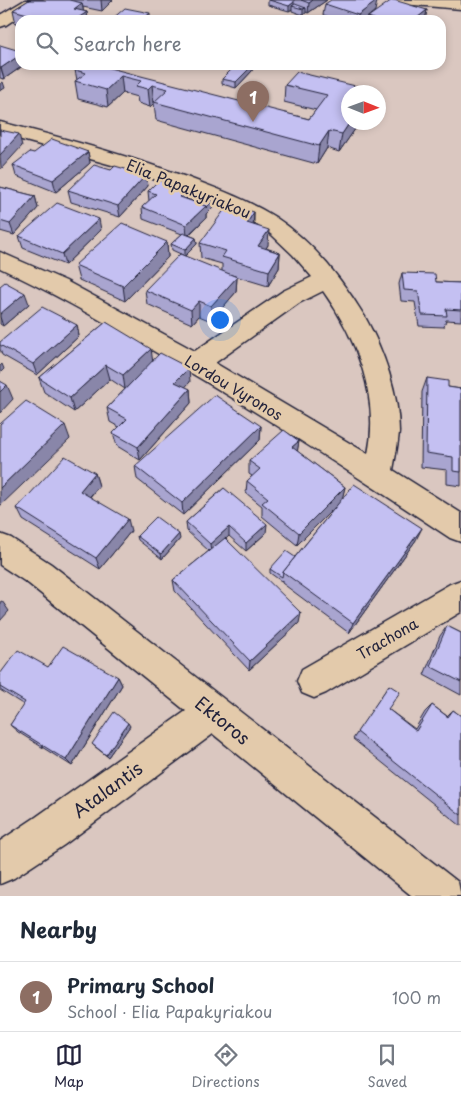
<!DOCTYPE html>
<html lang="en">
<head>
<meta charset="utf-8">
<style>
	:root { --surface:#fff; --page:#f2f2f3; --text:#1f2937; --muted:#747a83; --line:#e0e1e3; --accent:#22223b }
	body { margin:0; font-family:"Playpen Sans",sans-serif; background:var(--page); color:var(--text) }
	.compass { position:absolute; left:341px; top:85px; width:45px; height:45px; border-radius:50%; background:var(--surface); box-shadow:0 2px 8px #0003; rotate:91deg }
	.you { position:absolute; left:219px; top:319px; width:18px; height:18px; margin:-12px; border:4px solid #fff; border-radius:50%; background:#1a73e8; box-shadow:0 0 0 8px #1a73e833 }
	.badge { display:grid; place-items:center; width:32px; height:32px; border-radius:50%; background:var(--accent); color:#fff; font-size:16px; font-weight:700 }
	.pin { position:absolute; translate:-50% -41px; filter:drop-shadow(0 1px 2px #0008) }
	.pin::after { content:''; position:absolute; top:26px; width:18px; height:15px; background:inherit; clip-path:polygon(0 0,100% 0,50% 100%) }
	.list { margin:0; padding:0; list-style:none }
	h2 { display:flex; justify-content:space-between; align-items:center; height:65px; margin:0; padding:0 20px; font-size:21px }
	h2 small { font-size:16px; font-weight:400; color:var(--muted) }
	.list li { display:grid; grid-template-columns:32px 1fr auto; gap:15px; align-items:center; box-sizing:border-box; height:70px; padding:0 20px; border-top:1px solid var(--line) }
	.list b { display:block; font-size:19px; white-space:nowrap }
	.list p { margin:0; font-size:16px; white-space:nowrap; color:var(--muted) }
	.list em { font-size:16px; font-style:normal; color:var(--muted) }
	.icon { flex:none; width:28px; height:28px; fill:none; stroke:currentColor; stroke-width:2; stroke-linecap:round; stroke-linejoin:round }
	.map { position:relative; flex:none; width:461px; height:896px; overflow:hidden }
	.search { position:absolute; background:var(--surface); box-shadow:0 2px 8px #0003; left:15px; right:15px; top:15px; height:55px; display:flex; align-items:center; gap:12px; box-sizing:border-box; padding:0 18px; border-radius:15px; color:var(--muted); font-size:19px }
	.sheet { height:135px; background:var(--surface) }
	nav { display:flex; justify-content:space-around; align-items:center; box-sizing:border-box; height:70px; border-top:1px solid var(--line); background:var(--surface); font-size:14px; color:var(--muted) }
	nav a { display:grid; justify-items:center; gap:2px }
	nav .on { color:var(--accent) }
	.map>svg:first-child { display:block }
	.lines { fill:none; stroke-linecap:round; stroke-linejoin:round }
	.minor-casing { stroke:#22223b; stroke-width:3 }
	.minor { fill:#e3caab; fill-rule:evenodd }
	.wall { fill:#a9a5d0; stroke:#22223b }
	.shaded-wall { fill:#8986a9; stroke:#22223b }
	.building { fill:#c4c0f2; stroke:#22223b }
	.labels { text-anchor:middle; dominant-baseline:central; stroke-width:5; stroke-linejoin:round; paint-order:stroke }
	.street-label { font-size:15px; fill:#22223b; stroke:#e3caab }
	.near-street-label { font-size:18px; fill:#22223b; stroke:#e3caab }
</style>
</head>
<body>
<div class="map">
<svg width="461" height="896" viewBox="0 0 461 896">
	<rect width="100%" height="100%" fill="#dac7c0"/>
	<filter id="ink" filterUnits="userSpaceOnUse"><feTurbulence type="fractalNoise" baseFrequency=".02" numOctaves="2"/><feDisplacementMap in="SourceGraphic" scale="10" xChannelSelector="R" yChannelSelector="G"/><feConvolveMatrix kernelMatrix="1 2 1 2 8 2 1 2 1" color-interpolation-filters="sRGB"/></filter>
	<g filter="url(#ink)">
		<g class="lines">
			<g class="minor-casing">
				<g id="minor">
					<path d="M25 0H43L6 25 0 27V15Z"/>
					<path d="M395 0H461V9L402 4 397 3Z"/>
					<path d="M0 122C64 138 127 155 189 178 218 189 248 200 275 217 312 241 342 279 365 317 384 351 399 394 399 432 398 445 395 458 393 470L461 513V542L450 538C352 473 253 408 150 349 101 320 51 292 0 268V252L66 281 195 351 283 291 312 277 293 255 272 235 251 221 222 206 159 181 112 165 0 134ZM323 291C356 337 380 397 368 454L215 363 299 303Z"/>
					<path d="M0 534 11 538 51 564 458 882 461 896H412L213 734 64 845 14 878 0 884V841L36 817 186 711 29 584 0 565Z"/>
					<path d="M461 580V612L326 693 314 698 302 693 297 681 302 669 450 584Z"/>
				</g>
			</g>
			<use href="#minor" class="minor"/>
		</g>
		<g class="wall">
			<path d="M29 0H113L102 11 83 7V11L87 12 88 20H20V25L16 24 13 10Z"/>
			<path d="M268 0H327L308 13 306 12 303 15 292 11V9L289 11 268 5Z"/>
			<path d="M325 4 375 11 364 20H340L323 15Z"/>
			<path d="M427 10 425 20H368V17Z"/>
			<path d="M0 45 20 65H24L4 79 0 78Z"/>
			<path d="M81 65 309 119 316 110 284 102 285 85 364 88 348 122H360L339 152 327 148 317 164 156 120 154 103 150 107 138 103 137 97 123 93 108 107 78 99 75 81 77 80 75 70Z"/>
			<path d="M216 65H226L224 67Z"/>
			<path d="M253 65 252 71 236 88 222 84V79Z"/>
			<path d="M88 152 90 163 56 192 16 176 13 165 34 153Z"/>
			<path d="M111 170 146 175 148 186 120 217 71 202 68 190Z"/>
			<path d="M0 187 35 196 38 208 14 235 0 231Z"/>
			<path d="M148 191H186L187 199 213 207 206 214V218L189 235 196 238 197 244 185 256 172 250 171 244 182 234 143 219 142 207 149 201Z"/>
			<path d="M254 212V225L268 245 266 248 280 253 279 268 268 286 225 273 237 277 236 292 211 321 199 316 192 324 147 304 145 290 222 271V264L201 258 200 243Z"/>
			<path d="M101 230 65 265 23 248 19 236Z"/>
			<path d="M167 242 168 257 125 301 79 280 75 265Z"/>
			<path d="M402 273 436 282 461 283V321L446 320 444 327 419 326 415 302 401 301 399 284Z"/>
			<path d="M0 286 29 304 3 326 0 324Z"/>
			<path d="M106 322 153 360 190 382 185 387 190 389 191 403 140 460 117 446 113 433 119 427 110 422 107 408 125 389 110 379 74 412 44 392 39 378Z"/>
			<path d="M77 325 79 336 37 375 2 355 0 349V342Z"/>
			<path d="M427 378 448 387 461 389V486L447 484V470L421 467 422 392Z"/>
			<path d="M261 426 260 440 183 515 137 479 135 466Z"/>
			<path d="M299 441 297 451 345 487 342 498 416 540 349 633 282 583V580L281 581 270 573V569L295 557 338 504 297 545 262 516V506L246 493 247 481 252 476 249 474V461Z"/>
			<path d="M95 473 99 486 90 497 131 531 100 569 23 520 17 508Z"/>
			<path d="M224 488 266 533 246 551 229 536 225 539 299 623 249 670 175 591 173 580 209 551 187 531 186 522Z"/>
			<path d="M137 536 180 539 162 559 138 540Z"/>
			<path d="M447 626 461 633V695L424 675 440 636Z"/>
			<path d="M48 667 118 677 122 685 72 766 18 732 10 725 24 705 0 690V674Z"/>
			<path d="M389 685 388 709 415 729 425 712 432 705 447 716 453 710 461 716V826L353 739Z"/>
			<path d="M130 726 108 757 94 746 92 744Z"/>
		</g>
		<g class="shaded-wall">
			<path d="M101 0H113L102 11Z"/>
			<path d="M313 0H327L308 13 309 3Z"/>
			<path d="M377 1 375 11 364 20H358V15Z"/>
			<path d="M294 2V6H292V9L289 11V6Z"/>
			<path d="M82 3 84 14 87 12 88 20H75L74 9Z"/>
			<path d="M306 8V13L303 15V9Z"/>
			<path d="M427 10 425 20H416L417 18Z"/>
			<path d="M150 13V20H142Z"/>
			<path d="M20 55V65H24L4 79 1 68Z"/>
			<path d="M253 65 252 71 236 88V82Z"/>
			<path d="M121 76 123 93 108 107 106 90Z"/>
			<path d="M3 82 5 88 0 91V84Z"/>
			<path d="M152 85 154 103 150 107 148 89Z"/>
			<path d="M350 122H360L339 152 342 134Z"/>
			<path d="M329 131 327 148 317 164 319 146Z"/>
			<path d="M19 134 22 146 1 169 0 155Z"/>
			<path d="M88 152 90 163 56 192 53 180Z"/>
			<path d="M146 175 148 186 120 217 118 206Z"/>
			<path d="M186 191 187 202 180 197Z"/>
			<path d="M35 196 38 208 14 235 10 224Z"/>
			<path d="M213 201V207L206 214V218L187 236 186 225 206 206Z"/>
			<path d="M254 212 253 228 247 223Z"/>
			<path d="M99 219 101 230 65 265 62 254Z"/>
			<path d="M269 230 268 245 258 261V246Z"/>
			<path d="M196 238 197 244 185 256V250Z"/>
			<path d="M167 242 168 257 125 301 123 286Z"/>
			<path d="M280 253 279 268 268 286 269 271Z"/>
			<path d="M237 277 236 292 211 321V306Z"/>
			<path d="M25 293 29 304 3 326 0 317V314Z"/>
			<path d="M199 301V316L192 324 191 310Z"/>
			<path d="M77 325 79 336 37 375 33 364Z"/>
			<path d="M151 349 153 363 125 389 123 375Z"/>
			<path d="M2 364 4 369 0 373V366Z"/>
			<path d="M106 365 110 379 74 412 70 398Z"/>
			<path d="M189 368 190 382 177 396 175 382Z"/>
			<path d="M7 385 13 399 0 413V392Z"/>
			<path d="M190 389 191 403 140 460 138 447Z"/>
			<path d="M65 425 70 439 0 506V488Z"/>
			<path d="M261 426 260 440 183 515 182 503Z"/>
			<path d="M299 441 297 454 292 447Z"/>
			<path d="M95 473 99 486 84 503 80 491Z"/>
			<path d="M345 487 342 500 297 545 299 533Z"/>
			<path d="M128 519 131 531 100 569 96 558Z"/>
			<path d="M267 524 266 533 246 551V543Z"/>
			<path d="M229 527V536L211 553 210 544Z"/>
			<path d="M422 528 416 540 349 633 353 623Z"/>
			<path d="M179 534 180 539 162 559 161 554Z"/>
			<path d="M2 601 9 611 0 621V602Z"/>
			<path d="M301 613 299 623 249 670 250 661Z"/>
			<path d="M118 677 122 685 72 766 66 760Z"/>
			<path d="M128 723 130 726 108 757 106 755Z"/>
		</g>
		<g class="building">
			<path d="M29 0H69L82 3 74 9 87 12 75 20H49L13 10Z"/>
			<path d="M269 0H294V2L289 6Z"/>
			<path d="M301 0H313L309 3Z"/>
			<path d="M331 0H374L377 1 358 15 325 4Z"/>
			<path d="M392 0H394L427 10 417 18 424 20H377L368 17Z"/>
			<path d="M295 4 306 8 303 9 292 6Z"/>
			<path d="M125 8 150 13 142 20H111Z"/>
			<path d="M0 45 20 51V55L1 68H0Z"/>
			<path d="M81 65H98L309 119 327 95 285 85 297 72 364 88 361 92H348V122H350L342 134 329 131 319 146 154 102 168 89 152 85 148 89 136 86 141 81 121 76 106 90 75 81 86 73 75 70Z"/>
			<path d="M236 65H253L236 82 222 79Z"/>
			<path d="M0 130 19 134 0 155Z"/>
			<path d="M52 139 88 152 53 180 13 165 30 152 34 153Z"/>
			<path d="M94 165 111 170 115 166 146 175 118 206 68 190Z"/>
			<path d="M159 180 186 191 180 197 206 206 186 225 142 207 156 194 148 191Z"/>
			<path d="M0 187 35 196 10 224 0 221Z"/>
			<path d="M199 196 213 201 206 208V206L194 202Z"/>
			<path d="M57 203 99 219 62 254 19 236Z"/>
			<path d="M228 205 254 212 247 223 269 230 258 246 280 253 269 271 222 257 226 251 200 243Z"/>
			<path d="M122 223 167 242 123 286 75 265Z"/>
			<path d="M183 233 196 238 185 250 171 244Z"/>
			<path d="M180 254 237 277 211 306 199 301 191 310 145 290Z"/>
			<path d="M402 273 435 274 436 282 461 283V310L446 309 447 316 422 315 418 291 404 290Z"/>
			<path d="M5 282 25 293 0 314V286Z"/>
			<path d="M42 307 77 325 33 364 0 345V342Z"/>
			<path d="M106 322 151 349 123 375 106 365 70 398 39 378Z"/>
			<path d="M160 353 189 368 175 382 190 389 138 447 113 433 127 419 107 408Z"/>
			<path d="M427 378 448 381V387L461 389V472L453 471V457L426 453Z"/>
			<path d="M0 381 7 385 0 392Z"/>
			<path d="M215 395 261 426 182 503 135 466Z"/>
			<path d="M26 401 65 425 0 488V424Z"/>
			<path d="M284 430 299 441 292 447 345 487 299 533 262 503 268 498 247 481 260 469 249 461Z"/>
			<path d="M65 456 95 473 80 491 128 519 96 558 17 508Z"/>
			<path d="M354 484 422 528 353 623 283 572Z"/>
			<path d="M224 488 267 524 246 543 229 527 210 544 186 522Z"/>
			<path d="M156 517 179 534 161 554 137 536Z"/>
			<path d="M225 538 301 613 250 661 173 580Z"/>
			<path d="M286 551 295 557 283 572 282 577 270 569Z"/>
			<path d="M447 626 461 633V682L430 666Z"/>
			<path d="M63 646 118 677 66 760 10 725 25 702 0 687V674L18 650 48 667Z"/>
			<path d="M389 685 400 692 388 709 416 731 432 705 448 717 453 710 461 716V815L357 732Z"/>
			<path d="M114 712 128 723 106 755 92 744Z"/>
		</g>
	</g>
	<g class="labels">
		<g class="street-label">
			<text transform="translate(189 188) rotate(22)">Elia Papakyriakou</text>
			<text transform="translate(234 387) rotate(31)">Lordou Vyronos</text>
			<text transform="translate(387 638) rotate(-30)">Trachona</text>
		</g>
		<g class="near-street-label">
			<text transform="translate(223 720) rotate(39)">Ektoros</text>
			<text transform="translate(107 789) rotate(-36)">Atalantis</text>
		</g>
	</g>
</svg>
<svg class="compass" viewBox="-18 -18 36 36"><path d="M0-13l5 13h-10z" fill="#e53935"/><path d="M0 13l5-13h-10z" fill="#747a83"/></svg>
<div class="you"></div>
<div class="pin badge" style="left:253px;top:122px;background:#8d6e63">1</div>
<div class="search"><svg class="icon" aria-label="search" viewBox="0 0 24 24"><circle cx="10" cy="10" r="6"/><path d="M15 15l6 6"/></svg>Search here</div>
</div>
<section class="sheet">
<h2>Nearby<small></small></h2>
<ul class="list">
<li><span class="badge" style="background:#8d6e63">1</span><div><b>Primary School</b><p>School · Elia Papakyriakou</p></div><em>100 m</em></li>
</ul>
</section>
<nav>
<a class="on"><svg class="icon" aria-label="map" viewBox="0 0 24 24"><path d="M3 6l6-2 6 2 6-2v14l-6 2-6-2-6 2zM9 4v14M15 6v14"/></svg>Map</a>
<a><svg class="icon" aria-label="directions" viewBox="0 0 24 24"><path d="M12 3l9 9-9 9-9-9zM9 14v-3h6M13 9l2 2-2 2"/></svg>Directions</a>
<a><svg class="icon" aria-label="saved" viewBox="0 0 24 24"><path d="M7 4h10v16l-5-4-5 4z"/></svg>Saved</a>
</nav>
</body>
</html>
